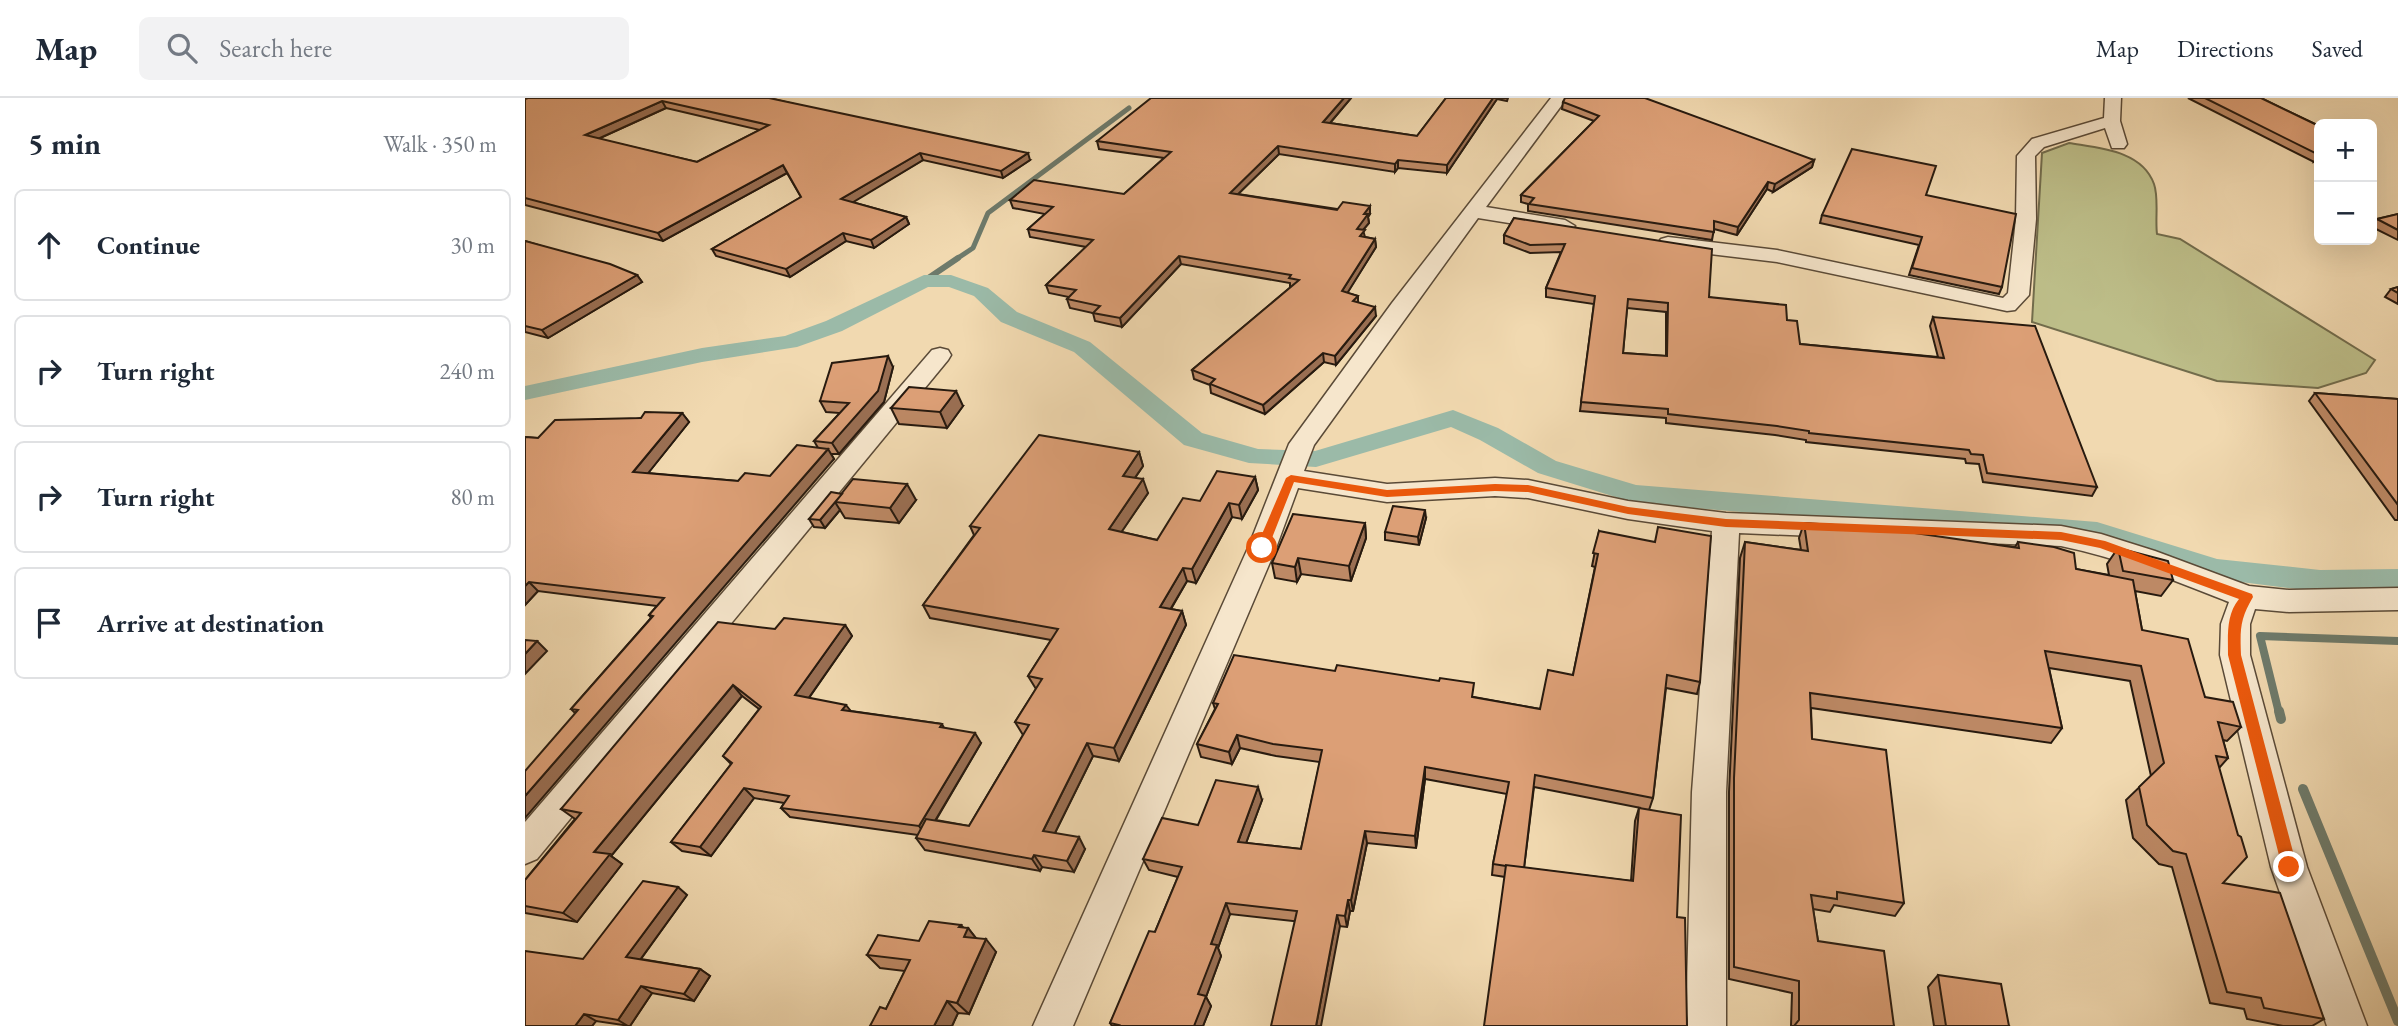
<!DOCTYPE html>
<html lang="en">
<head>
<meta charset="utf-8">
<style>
	:root { --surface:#fff; --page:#f2f2f3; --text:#1f2937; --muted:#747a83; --line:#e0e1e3 }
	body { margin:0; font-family:"EB Garamond",serif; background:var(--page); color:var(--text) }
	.controls { position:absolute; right:21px; top:21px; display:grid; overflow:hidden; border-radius:10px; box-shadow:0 7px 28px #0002 }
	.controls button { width:63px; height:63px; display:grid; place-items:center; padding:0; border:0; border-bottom:2px solid var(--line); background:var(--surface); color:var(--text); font:35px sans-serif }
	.stop { position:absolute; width:21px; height:21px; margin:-16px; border:5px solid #ea580c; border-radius:50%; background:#fff }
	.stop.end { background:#ea580c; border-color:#fff; box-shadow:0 2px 7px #0008 }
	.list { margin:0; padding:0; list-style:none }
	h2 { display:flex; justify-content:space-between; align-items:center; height:91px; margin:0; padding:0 28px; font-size:30px }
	h2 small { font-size:23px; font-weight:400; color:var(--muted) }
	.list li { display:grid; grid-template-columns:46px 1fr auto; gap:21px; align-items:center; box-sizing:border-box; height:112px; margin:0 14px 14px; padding:0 14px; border:2px solid var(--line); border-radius:10px }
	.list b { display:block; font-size:26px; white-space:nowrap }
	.list em { font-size:23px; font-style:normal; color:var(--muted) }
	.icon { flex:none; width:38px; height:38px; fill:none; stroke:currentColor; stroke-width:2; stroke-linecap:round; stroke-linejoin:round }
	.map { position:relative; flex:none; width:1873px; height:928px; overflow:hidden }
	header { display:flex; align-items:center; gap:42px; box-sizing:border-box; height:98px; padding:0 35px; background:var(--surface); border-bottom:2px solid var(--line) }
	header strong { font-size:33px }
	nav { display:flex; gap:38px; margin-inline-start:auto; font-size:24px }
	.search { width:490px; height:63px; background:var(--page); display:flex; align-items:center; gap:18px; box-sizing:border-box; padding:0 24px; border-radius:10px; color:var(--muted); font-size:26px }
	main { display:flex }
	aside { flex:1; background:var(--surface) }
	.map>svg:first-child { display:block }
	.green { fill:#bdbe89; stroke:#726c4c; stroke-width:2 }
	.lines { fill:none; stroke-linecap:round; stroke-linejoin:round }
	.stream-far3 { stroke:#6d7a6b; stroke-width:5 }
	.stream-far2 { stroke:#6d7a6b; stroke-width:6 }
	.stream-far1 { stroke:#6d7a6b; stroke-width:8 }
	.stream { stroke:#6d7a6b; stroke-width:10 }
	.canal { fill:#9bbaa8; fill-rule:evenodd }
	.street-casing { stroke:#5a4a37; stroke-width:3 }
	.street { fill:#f6e6cc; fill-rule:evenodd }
	.wall { fill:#bd8965; stroke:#271a0f; stroke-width:2; fill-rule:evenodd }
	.shaded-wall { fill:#9a6f53; stroke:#271a0f; stroke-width:2 }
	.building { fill:#dc9f76; stroke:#271a0f; stroke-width:2; fill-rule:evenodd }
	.route { fill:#ea580c }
</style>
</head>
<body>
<header>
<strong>Map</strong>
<div class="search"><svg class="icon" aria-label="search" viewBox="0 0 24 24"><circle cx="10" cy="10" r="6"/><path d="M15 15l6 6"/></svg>Search here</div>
<nav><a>Map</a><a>Directions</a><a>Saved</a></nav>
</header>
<main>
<aside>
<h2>5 min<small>Walk · 350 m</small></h2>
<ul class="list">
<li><svg class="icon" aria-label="ahead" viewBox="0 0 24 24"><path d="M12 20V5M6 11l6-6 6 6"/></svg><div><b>Continue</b></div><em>30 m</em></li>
<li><svg class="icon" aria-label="right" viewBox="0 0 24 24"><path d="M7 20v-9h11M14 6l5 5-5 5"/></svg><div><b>Turn right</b></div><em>240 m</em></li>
<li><svg class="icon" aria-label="right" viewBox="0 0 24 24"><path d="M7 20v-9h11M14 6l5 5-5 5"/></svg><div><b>Turn right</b></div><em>80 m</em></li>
<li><svg class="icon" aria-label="arrive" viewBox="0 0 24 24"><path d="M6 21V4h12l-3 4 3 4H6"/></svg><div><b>Arrive at destination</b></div></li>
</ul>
</aside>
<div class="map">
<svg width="1873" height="928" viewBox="0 0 1873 928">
	<rect width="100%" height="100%" fill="#f1d9b0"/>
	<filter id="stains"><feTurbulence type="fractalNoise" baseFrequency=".00286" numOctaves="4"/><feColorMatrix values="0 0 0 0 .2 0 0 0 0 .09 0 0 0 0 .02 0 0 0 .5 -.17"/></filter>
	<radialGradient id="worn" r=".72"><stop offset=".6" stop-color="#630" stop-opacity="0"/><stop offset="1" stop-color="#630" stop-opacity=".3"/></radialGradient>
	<path class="green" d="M1544 45C1573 50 1617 52 1629 86 1634 100 1630 121 1632 136L1655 141 1850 262 1841 275 1793 290 1692 283 1507 224 1517 55Z"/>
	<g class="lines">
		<path class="stream-far3" d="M430 162 448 150 463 115 604 10"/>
		<path class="stream-far2" d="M399 183 433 160"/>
		<path class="stream-far1" d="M1754 615 1735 538 1873 543"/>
		<g class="stream">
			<path d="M1754 613 1756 621"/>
			<path d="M1778 691 1873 923"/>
		</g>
		<path class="canal" d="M399 177H426L463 190 492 214 565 244 677 335 733 351 790 353 928 312 973 330 1031 363 1111 387 1572 424 1692 461 1795 472 1873 471V493L1795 494 1692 481 1571 444 1110 405 1013 375 955 342 926 329 791 369 724 365 659 347 549 254 476 224 449 198 424 189H403L317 233 272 249 177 264 0 302V288L177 250 260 238 301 223Z"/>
		<g class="street-casing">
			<g id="street">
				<path d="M1026 0H1042L961 109 1040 122 1050 128 1040 134 953 120 789 347 779 373 862 386 970 380 1003 382 1103 403 1201 415 1536 428 1576 436 1630 453 1724 488 1764 492 1873 490V512L1764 514 1730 511 1725 526V557L1782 769 1842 928H1802L1746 769 1695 557 1696 526 1704 504C1648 482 1595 460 1536 448L1214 435 1201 694V928H1161L1167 694 1187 433 1103 421 1003 400 970 398 862 404 773 390 751 450 548 928H508L723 450 764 346 867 205Z"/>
				<path d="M1580 0H1596L1595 23 1602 46 1599 50H1587L1580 30 1519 49 1510 58 1511 121 1504 197 1490 212 1482 213 1252 164 1143 151 1136 149 1133 145 1136 141 1143 139 1252 152 1478 200 1483 195 1491 121 1492 58 1507 41 1579 20Z"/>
				<path d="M415 250 423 252 426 257 423 262 12 761 0 766V724L407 252Z"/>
			</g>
		</g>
		<use href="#street" class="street"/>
	</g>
	<g class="wall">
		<path d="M244 0 505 62 478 80 398 62 327 104 381 119 384 126 349 150 321 143 265 179 191 158 187 151 276 99 262 75 138 143 0 107V1ZM141 10 235 32 172 64 73 41Z"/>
		<path d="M826 0 805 25 892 38 921 0H983L982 3 972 1 922 75 873 70 870 74 754 56 713 96 845 116 843 119 844 125 838 132 840 139 850 141 851 149 822 195 833 198V204L851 218 811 267 799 264 740 316 686 295 685 287 669 281 667 272 766 189H765V185L656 166 597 229 570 223 568 215 545 210 542 201 544 199 524 195 521 187 561 149 505 139 503 131 520 116 488 110 485 102 599 96 639 60 574 51 572 43Z"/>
		<path d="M1663 0H1736L1794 28V63L1789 64Z"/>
		<path d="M1038 4 1289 62 1287 69 1248 94 1242 91 1212 137 1189 131 1187 142 1003 113V106L996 104V97L1069 23 1037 11Z"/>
		<path d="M1401 97 1477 189 1474 196 1384 177 1394 147 1295 125 1297 117Z"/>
		<path d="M1873 116V142L1847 129 1852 121Z"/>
		<path d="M989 120 1184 199 1262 222 1275 246 1413 259 1405 228 1408 219 1572 389 1567 398 1458 384 1454 366 1441 365 1440 361 1281 344V342L1250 337 1141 325V320L1055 313 1069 206 1021 199V190L1036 154 1005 155 979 145V137ZM1102 210 1141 214V258L1098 255Z"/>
		<path d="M0 143 112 177 117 184 23 240 0 234Z"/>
		<path d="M1873 189V206L1860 199 1866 191Z"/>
		<path d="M368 269 359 304 314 356H306L309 361 50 615 46 611 126 520 124 517 132 508 13 493 0 507V339L13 340 116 320 157 315 164 324 123 375 213 383 245 378 293 350 289 343 315 315 301 314 295 303Z"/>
		<path d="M1790 295 1873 301V422H1870L1784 303Z"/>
		<path d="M438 308 422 330 374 326 366 310Z"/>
		<path d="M614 354 618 368 610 380 623 395 596 434 632 442 675 403 730 379 733 392 717 421 707 419 671 485 662 483 646 511 657 513 661 527 594 663 568 658 530 735 560 751 549 774 517 769 515 773 400 752 391 740 393 737 265 719 256 710 259 705 229 700 186 758 157 753 146 744 206 666 198 658 234 611 217 598 86 758 97 766 52 824 0 815V782L50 721 36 711 250 531 320 527 327 538 284 600 326 613 417 626 419 630 456 645 411 722 444 728 498 637 490 624 511 591 503 578 526 542 405 520 398 507 449 437 445 428Z"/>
		<path d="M317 396 391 402 374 425 320 420 315 412 300 430 289 429 284 421Z"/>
		<path d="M901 420 894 447 860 442V434Z"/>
		<path d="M840 425 841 440 826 483 776 476 772 484 750 480 747 465Z"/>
		<path d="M1279 425 1490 449 1493 444 1551 471 1584 477 1582 466 1593 450 1648 482 1636 498 1610 493 1617 532 1680 599 1716 629 1702 643 1698 642 1703 660 1694 670 1698 785 1799 921 1787 928H1758L1722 921 1719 911 1685 905 1647 769 1634 766 1608 740 1601 702 1626 678 1605 583 1524 570 1537 630 1526 645 1286 610 1287 641 1379 805 1370 818 1309 807 1305 814 1288 811 1293 843 1369 928H1266L1267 895 1204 881V694L1215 460 1220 444 1276 452 1274 440Z"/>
		<path d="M1074 433 1175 584 1172 596 1141 590 1128 700 1124 712 1152 819 1162 928 980 779 967 777 968 766 982 696 900 681 891 750 842 745 828 813H825L822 829 705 816 693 850 696 858 681 899 686 908 678 928H587L585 925 630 834 653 779 624 772 618 761 673 727 737 702 721 745 776 751 795 664 751 658 715 650 707 666 676 659 672 646 690 611 688 605 949 599 1015 611 1048 577 1070 469 1067 468ZM1009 689 1116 710H1114L1110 723 1106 783 999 770Z"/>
		<path d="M162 797 116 861 175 871 185 878 169 903 127 895 105 928 71 923 67 928H0L58 861Z"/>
		<path d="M438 830H443L451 840 471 854 444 916 433 915 427 928H345L361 911 380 873 355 870 342 857 394 843Z"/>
		<path d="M1413 877 1484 928H1409L1403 889Z"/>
	</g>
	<g class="shaded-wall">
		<path d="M819 0H826L799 32 798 24Z"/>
		<path d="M968 0H972V1L922 75V67Z"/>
		<path d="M137 3 141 10 64 45 60 37Z"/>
		<path d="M753 48 754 56 706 103 705 95Z"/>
		<path d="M395 55 398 62 320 109 316 101Z"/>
		<path d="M503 55 505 62 478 80 476 73Z"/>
		<path d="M1794 57V63L1789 64Z"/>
		<path d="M873 62V70L870 74V66Z"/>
		<path d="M1289 62 1287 69 1248 94 1250 86Z"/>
		<path d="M258 67 262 75 138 143 133 135Z"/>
		<path d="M1243 84 1242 91 1212 137 1213 129Z"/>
		<path d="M845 108V116L843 119 844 125 832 139V131L839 116Z"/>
		<path d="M381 119 384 126 349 150 346 142Z"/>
		<path d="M318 135 321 143 265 179 261 171Z"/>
		<path d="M850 141 851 149 818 202 817 193Z"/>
		<path d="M654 158 656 166 597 229 595 220Z"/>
		<path d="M112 177 117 184 23 240 17 232Z"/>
		<path d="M850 209 851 218 811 267 810 258Z"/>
		<path d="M798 255 799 264 740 316 738 307Z"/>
		<path d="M363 258 368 269 359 304 314 356 307 345Z"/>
		<path d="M431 293 438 308 422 330 415 314Z"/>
		<path d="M157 315 164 324 116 384 108 374Z"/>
		<path d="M303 351 309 361 0 720V698Z"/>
		<path d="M614 354 618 368 602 391 598 378Z"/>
		<path d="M730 379 733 392 717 421 714 407Z"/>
		<path d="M618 381 623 395 589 445 584 431Z"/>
		<path d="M382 386 391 402 374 425 365 410Z"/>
		<path d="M310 404 315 412 300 430 295 422Z"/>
		<path d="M704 405 707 419 671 485 667 471Z"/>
		<path d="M900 412 901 420 894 447 893 439Z"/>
		<path d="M840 425 841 440 826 483 824 468Z"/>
		<path d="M773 460 776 476 772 484 770 469Z"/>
		<path d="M658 470 662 483 639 522 635 509Z"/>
		<path d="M4 484 13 493 0 507V488Z"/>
		<path d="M657 513 661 527 594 663 589 650Z"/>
		<path d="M320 527 327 538 278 608 270 597Z"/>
		<path d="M12 543 22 553 0 576V556Z"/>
		<path d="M208 587 217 598 86 758 97 766 52 824 38 815 69 754Z"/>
		<path d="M321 607 329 617 317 612Z"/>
		<path d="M450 635 456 645 401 738 394 728Z"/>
		<path d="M712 637 715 650 707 666 704 654Z"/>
		<path d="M562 645 568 658 525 745 518 733Z"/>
		<path d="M900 669V681L891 750 890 738Z"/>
		<path d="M733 689 737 702 717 756 713 744Z"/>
		<path d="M219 690 229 700 186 758 175 749Z"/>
		<path d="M840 733 842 745 828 813 826 802Z"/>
		<path d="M554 739 560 751 549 774 542 763Z"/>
		<path d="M509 757 517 769 515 773 507 761Z"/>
		<path d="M153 789 162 797 112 866 101 859Z"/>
		<path d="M823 802 825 813 822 829 820 818Z"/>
		<path d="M701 805 705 816 693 850 696 858 681 899 686 908 678 928H669L673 896 686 846Z"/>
		<path d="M812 817 815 828 796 928H791Z"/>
		<path d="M436 827 441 833 443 830 453 843 439 839 434 829Z"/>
		<path d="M461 841 471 854 444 916 432 905Z"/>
		<path d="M175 871 185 878 169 903 159 896Z"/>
		<path d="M116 888 127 895 105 928H103L93 922Z"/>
		<path d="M422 903 433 915 427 928H409Z"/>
		<path d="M59 916 71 923 67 928H50Z"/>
	</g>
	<g class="building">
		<path d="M3 0H244L503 55 476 73 395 55 316 101 381 119 346 142 318 135 261 171 187 151 276 99 258 67 133 135 0 100V1ZM137 3 244 27 172 64 60 37Z"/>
		<path d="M626 0H819L798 24 892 38 921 0H968L922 67 873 62 870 66 753 48 705 95 812 112 818 104 845 108 839 116H843L832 131 840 132 835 138 850 141 817 193 833 198 828 203 850 209 810 258 798 255 738 307 685 286 690 281 667 272 774 182 764 180 766 177 654 158 595 220 568 215 575 208 542 201 551 192 521 187 568 142 503 131 528 109 485 102 509 82 599 96 646 54 572 43Z"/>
		<path d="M1040 0H1120L1289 62 1250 86 1243 84 1213 129 1189 123V134L1004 106 1009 100 996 97 1074 18 1038 4Z"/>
		<path d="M1680 0H1736L1794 28V57Z"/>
		<path d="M1327 51 1411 68 1401 97 1491 116 1477 189 1387 170 1397 139 1297 117Z"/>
		<path d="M1873 116V132L1852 121Z"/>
		<path d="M989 120 1187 151 1184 199 1261 207 1262 222 1272 223 1275 246 1419 260 1408 219 1510 228 1572 389 1462 375 1458 357 1446 356 1444 352 1284 335V333L1252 328 1143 316V311L1056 304 1070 198 1021 190 1040 146 1005 147 979 137ZM1103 201 1143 205 1142 258 1098 255Z"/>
		<path d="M0 143 85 166 112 177 17 232 0 228Z"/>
		<path d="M1873 189V195L1866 191Z"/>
		<path d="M363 258 353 293 307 345 289 343 324 305 295 303 307 265Z"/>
		<path d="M384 289 431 293 415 314 366 310Z"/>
		<path d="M1790 295 1873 301V407Z"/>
		<path d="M120 314 157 315 108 374 213 383 220 375 245 378 272 347 303 351 0 698V673L53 612 46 611 128 518 124 517 139 500 4 484 0 488V339L13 340 30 322 116 320Z"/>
		<path d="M514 337 614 354 598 378 618 381 584 431 632 442 658 400 675 403 692 373 730 379 714 407 704 405 667 471 658 470 635 509 657 513 589 650 562 645 518 733 554 739 542 763 509 757 507 761 391 740 401 721 444 728 504 627 490 624 517 581 503 578 533 531 398 507 455 430 445 428Z"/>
		<path d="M328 381 382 386 365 410 310 404Z"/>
		<path d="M306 394 317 396 295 422 284 421Z"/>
		<path d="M868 408 900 412 893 439 860 434Z"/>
		<path d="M768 416 840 425 824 468 773 460 770 469 747 465Z"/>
		<path d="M1279 425 1355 430 1494 450 1493 444 1529 449 1549 455 1551 471 1608 482 1617 532 1663 541 1680 599 1708 604 1716 629 1693 624 1703 660 1691 658 1713 737 1716 739 1722 759 1698 785 1755 795 1799 921 1739 910 1736 900 1702 894 1661 756 1648 753 1622 727 1614 689 1639 665 1616 568 1520 553 1537 630 1285 595 1287 641 1361 652 1379 805 1312 794V801L1286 797 1293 843 1359 853 1369 928H1269L1274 922V883L1209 869V680L1220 444 1283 453Z"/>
		<path d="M1133 429 1186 438 1175 584 1142 577 1128 700 1010 677 999 770 981 768 968 766 984 684 900 669 890 738 840 733 826 802H823L820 818 812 817 791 928H746L772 813 701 805 686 846 692 847 673 896 681 898 669 928H593L594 927 585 925 624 833 630 834 657 769 618 761 637 720 673 727 691 682 733 689 713 744 776 751 797 652 748 646 712 637 704 654 672 646 693 606 688 605 709 557 810 573 812 567 914 583 915 580 949 585 947 599 1015 611 1023 572 1048 577 1073 456 1068 455 1074 433 1130 444Z"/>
		<path d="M1593 450 1643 463 1648 482 1598 473Z"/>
		<path d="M259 520 320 527 270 597 321 607 317 612 417 626 415 629 450 635 394 728 256 710 264 698 219 690 175 749 146 744 207 665 198 658 236 609 208 587 69 754 85 756 38 815 0 808V782L56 715 36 711 193 524 250 531Z"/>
		<path d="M0 542 12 543 0 556Z"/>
		<path d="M1114 710 1156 717 1152 819 1160 820 1162 928H959L981 767 1108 783Z"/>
		<path d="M118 783 153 789 101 859 175 871 159 896 116 888 93 922 59 916 50 928H0V853L58 861Z"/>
		<path d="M404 823 436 827 434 829 443 830 439 839 461 841 432 905 422 903 409 928H345L355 909 361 911 385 862 342 857 353 837 394 843Z"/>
		<path d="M1413 877 1476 886 1484 928H1421Z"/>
	</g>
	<path class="route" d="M766 377 862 392 970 386 1003 387 1103 409 1201 421 1536 434 1580 443 1727 496 1728 499C1715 521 1715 531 1716 557L1772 769 1764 775 1757 769 1703 557C1703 537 1701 517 1714 501L1575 450 1536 442 1201 429 1103 416 1003 394 970 393 862 399 769 384 743 450 741 453H733L731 450 761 380Z"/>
	<rect width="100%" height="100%" filter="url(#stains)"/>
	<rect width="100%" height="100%" fill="url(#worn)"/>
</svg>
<div class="controls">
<button>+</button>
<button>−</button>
</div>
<div class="stop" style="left:737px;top:450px"></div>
<div class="stop end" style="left:1764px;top:769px"></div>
</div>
</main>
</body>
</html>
